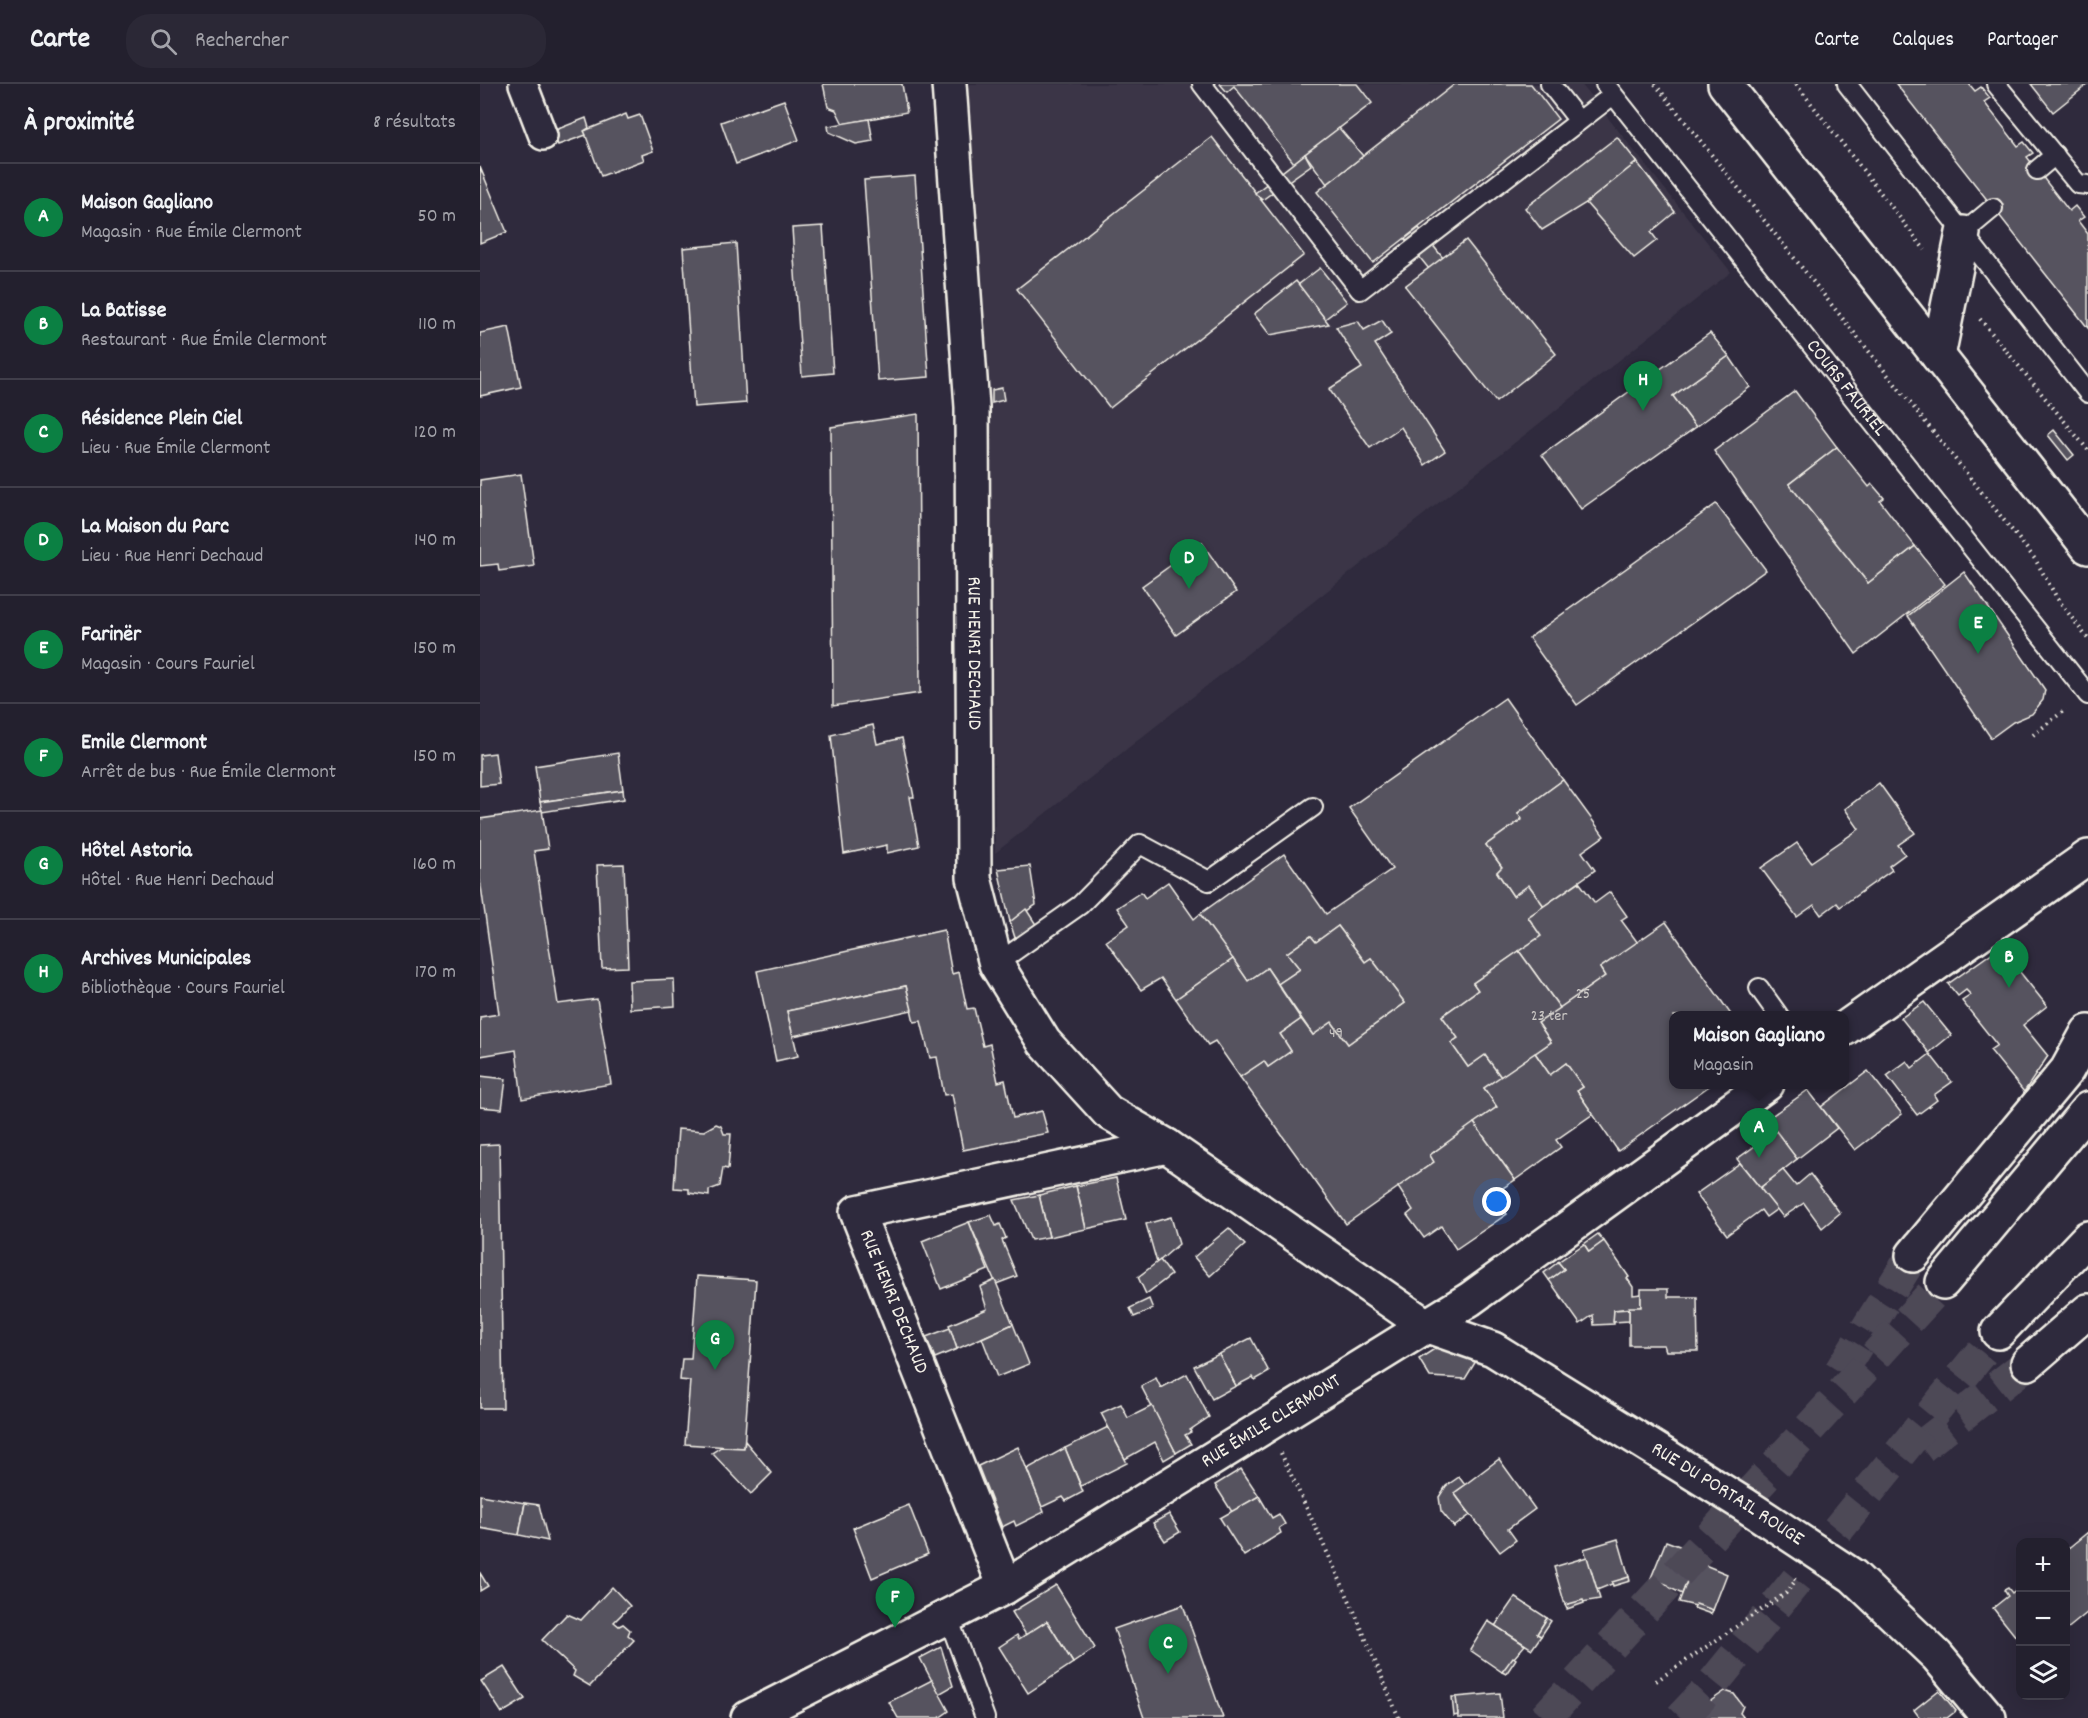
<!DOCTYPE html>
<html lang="fr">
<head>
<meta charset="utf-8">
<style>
	:root { --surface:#23202e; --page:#2b2836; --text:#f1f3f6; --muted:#a3a3aa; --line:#403e4a; --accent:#0b8043 }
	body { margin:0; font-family:Dekko,sans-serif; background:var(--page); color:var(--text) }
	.controls { position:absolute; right:18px; bottom:18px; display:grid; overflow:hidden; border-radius:12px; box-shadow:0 6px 24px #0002 }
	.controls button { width:54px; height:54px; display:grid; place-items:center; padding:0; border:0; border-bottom:2px solid var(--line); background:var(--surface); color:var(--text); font:30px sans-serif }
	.you { position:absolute; left:1017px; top:1118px; width:21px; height:21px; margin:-15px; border:4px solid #fff; border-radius:50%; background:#1a73e8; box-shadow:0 0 0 9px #1a73e833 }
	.badge { display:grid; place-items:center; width:39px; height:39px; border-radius:50%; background:var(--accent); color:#fff; font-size:20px; font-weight:700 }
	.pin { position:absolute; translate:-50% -50px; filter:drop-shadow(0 2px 3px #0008) }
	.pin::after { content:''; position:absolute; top:32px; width:21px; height:18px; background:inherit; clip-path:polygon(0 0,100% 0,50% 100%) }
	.popup { position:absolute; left:1189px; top:927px; width:180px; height:78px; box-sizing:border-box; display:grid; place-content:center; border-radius:12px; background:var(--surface); filter:drop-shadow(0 2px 4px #0005); font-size:20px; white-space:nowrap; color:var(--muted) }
	.popup b { font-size:22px; color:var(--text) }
	.popup::after { content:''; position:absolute; left:50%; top:100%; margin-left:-12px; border:12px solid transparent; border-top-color:var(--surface) }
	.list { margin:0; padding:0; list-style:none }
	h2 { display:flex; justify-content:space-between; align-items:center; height:78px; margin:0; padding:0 24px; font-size:26px }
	h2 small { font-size:20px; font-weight:400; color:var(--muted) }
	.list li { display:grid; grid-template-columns:39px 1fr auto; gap:18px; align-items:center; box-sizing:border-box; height:108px; padding:0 24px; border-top:2px solid var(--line) }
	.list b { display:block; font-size:22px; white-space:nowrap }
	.list p { margin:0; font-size:20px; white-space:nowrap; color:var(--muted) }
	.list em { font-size:20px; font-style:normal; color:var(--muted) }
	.icon { flex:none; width:33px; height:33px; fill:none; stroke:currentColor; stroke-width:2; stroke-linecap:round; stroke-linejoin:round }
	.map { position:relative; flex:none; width:1608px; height:1634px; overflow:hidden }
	header { display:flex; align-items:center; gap:36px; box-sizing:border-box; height:84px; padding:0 30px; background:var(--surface); border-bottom:2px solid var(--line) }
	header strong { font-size:28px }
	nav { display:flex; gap:33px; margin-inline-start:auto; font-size:21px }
	.search { width:420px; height:54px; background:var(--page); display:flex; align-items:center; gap:15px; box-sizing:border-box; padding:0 21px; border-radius:24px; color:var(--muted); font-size:22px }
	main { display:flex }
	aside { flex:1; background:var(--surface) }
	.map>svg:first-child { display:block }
	.built { fill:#3b3647 }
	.building { fill:#56525f; stroke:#f4f1e8; stroke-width:1.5 }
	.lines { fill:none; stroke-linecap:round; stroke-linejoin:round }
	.trunk-tunnel { stroke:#4d4857; stroke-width:33; stroke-dasharray:33 16; stroke-linecap:butt }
	.service-casing { stroke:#f4f1e8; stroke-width:22 }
	.pedestrian-casing { stroke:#f4f1e8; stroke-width:32 }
	.minor-casing { stroke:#f4f1e8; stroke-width:38 }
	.secondary-casing { stroke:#f4f1e8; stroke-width:38 }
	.trunk-casing { stroke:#f4f1e8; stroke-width:38 }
	.path { stroke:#f4f1e8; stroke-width:4; stroke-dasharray:1.5 4.5; stroke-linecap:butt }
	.service { stroke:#2f2a3d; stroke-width:18 }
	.pedestrian { stroke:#2f2a3d; stroke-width:27 }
	.minor { stroke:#2f2a3d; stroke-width:33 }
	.secondary { stroke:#2f2a3d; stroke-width:33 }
	.trunk { stroke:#2f2a3d; stroke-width:33 }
	.labels { text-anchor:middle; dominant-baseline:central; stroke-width:4.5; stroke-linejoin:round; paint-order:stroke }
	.number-label { font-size:16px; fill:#ccc9c6 }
	.street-label { font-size:20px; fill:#f4f1e8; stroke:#2f2a3d }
</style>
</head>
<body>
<header>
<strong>Carte</strong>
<div class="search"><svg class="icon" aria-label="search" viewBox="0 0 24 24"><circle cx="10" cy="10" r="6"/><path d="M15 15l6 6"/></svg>Rechercher</div>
<nav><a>Carte</a><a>Calques</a><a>Partager</a></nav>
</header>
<main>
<aside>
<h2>À proximité<small>8 résultats</small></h2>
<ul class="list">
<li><span class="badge">A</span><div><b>Maison Gagliano</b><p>Magasin · Rue Émile Clermont</p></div><em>50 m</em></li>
<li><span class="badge">B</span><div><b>La Batisse</b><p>Restaurant · Rue Émile Clermont</p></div><em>110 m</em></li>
<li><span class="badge">C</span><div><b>Résidence Plein Ciel</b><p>Lieu · Rue Émile Clermont</p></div><em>120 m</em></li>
<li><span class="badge">D</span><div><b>La Maison du Parc</b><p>Lieu · Rue Henri Dechaud</p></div><em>140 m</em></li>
<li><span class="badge">E</span><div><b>Farinër</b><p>Magasin · Cours Fauriel</p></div><em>150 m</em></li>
<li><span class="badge">F</span><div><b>Emile Clermont</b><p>Arrêt de bus · Rue Émile Clermont</p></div><em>150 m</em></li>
<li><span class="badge">G</span><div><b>Hôtel Astoria</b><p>Hôtel · Rue Henri Dechaud</p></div><em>160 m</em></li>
<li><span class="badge">H</span><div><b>Archives Municipales</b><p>Bibliothèque · Cours Fauriel</p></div><em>170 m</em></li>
</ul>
</aside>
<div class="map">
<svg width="1608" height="1634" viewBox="0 0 1608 1634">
	<rect width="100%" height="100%" fill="#2f2a3d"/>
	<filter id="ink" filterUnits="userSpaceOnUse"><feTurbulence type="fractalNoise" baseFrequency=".0167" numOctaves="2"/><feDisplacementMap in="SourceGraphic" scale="12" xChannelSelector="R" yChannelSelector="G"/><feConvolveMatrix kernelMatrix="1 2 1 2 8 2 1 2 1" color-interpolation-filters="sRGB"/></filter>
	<g filter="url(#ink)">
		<path class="built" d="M486 0H1101L1251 188 515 769 511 343Z"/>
		<g class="building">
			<path d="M343 0H422L427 28 363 40 356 26 348 23Z"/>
			<path d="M740 0H877L892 19 814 79 754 2 747 8Z"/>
			<path d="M975 0H1051L1078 35 893 179 837 108Z"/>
			<path d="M1416 0H1489L1495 7 1501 3 1510 14 1504 18 1538 62 1544 58 1553 69 1547 73 1589 127 1595 122 1604 133 1598 137 1608 150V244Z"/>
			<path d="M1551 0H1608L1573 28Z"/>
			<path d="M304 16 319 56 256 80 241 38Z"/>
			<path d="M146 30 148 35 160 31 173 67 162 71 164 76 121 92 104 47Z"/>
			<path d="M106 34 109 44 104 47 106 51 78 61 73 47Z"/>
			<path d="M389 35 393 57 376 60 349 48 348 42Z"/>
			<path d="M859 44 883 72 847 100 825 70Z"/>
			<path d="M732 53 824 171 630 324 537 205Z"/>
			<path d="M1137 53 1157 78 1106 119 1062 146 1045 124Z"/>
			<path d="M825 70 831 81 782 116 775 109Z"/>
			<path d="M1157 78 1195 128 1171 148 1177 156 1154 174 1106 119Z"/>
			<path d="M0 83 27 148 0 159Z"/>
			<path d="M435 92 449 293 398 297 384 96Z"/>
			<path d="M343 142 353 289 322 292 312 144Z"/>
			<path d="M939 144 963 174 949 185 925 155Z"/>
			<path d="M986 156 1076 270 1016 318 925 202Z"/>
			<path d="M256 159 266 319 214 323 203 164Z"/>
			<path d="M840 184 867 218 845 235 818 201Z"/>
			<path d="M816 197 849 240 790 251 774 230Z"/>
			<path d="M902 236 911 250 895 260 965 367 945 381 921 343 890 364 849 305 882 284 856 243 878 237 884 246Z"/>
			<path d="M29 243 41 303 0 312V249Z"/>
			<path d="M1230 249 1249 272 1193 312 1216 343 1101 425 1062 371Z"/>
			<path d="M1249 272 1270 303 1216 343 1193 312Z"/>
			<path d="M522 304 524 316 512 319V306Z"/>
			<path d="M1315 307 1357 363 1309 400 1388 499 1435 462 1465 500 1376 570 1234 367Z"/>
			<path d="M438 330 440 609 353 622 351 343Z"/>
			<path d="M1574 346 1594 371 1588 376 1568 351Z"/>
			<path d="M1357 363 1389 403 1392 400 1404 414 1400 417 1435 462 1388 499 1309 400Z"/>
			<path d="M41 390 54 482 19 487 18 480 0 482V396Z"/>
			<path d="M1236 420 1286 486 1097 621 1049 554Z"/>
			<path d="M722 459 756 508 696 551 662 502Z"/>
			<path d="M1484 488 1565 606 1563 616 1552 630 1533 638 1511 654 1428 532Z"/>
			<path d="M1025 614 1083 696 1038 729 1042 735 1006 761 1022 783 1017 788 1033 812 1049 801 1064 822 1048 833 1061 852 993 899 998 906 962 932 978 954 971 959 988 983 1005 971 1021 993 1004 1004 1017 1023 950 1071 954 1078 866 1140 760 993 784 977 788 983 811 967 800 950 821 935 833 951 852 938 868 960 925 919 891 874 885 878 858 842 836 858 831 852 807 869 820 885 798 900 787 884 768 897 720 830 804 770 846 830 912 785 869 724Z"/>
			<path d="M393 641 397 660 422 654 434 713H430L439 762 407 769V761L364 770 351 651Z"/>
			<path d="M15 669 19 700 0 702V671Z"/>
			<path d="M138 669 143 706 60 718 55 682Z"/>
			<path d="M1083 696 1124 752 1102 768 1115 786 1064 822 1049 801 1033 812 1017 788 1022 783 1006 761 1042 735 1038 729Z"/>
			<path d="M1399 699 1435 749 1418 761 1425 770 1409 782 1412 786 1360 823 1357 819 1341 831 1334 821 1317 833 1281 784 1317 759 1331 778 1379 745 1365 725Z"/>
			<path d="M143 706 144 715 62 728 60 718Z"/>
			<path d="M62 726 68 765 54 767 78 920 117 915 131 1000 42 1015 36 966 0 972V933L19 930 0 795V735Z"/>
			<path d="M144 780 148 883 122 884 117 781Z"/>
			<path d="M550 782 556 821 530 838 518 785Z"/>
			<path d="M688 798 714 835 720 830 753 875 696 915 681 894 661 906 626 857 649 841 637 824 661 808 665 814Z"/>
			<path d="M1099 798 1115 819 1130 808 1147 832 1141 836 1158 859 1120 884 1125 892 1080 924 1039 867 1061 852 1048 833Z"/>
			<path d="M546 825 557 842 536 857 530 838Z"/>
			<path d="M1186 838 1252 932H1194V1000H1232L1138 1067 1097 1007 1103 1003 1086 979 1070 991 1055 969 1071 958 1058 939 1125 892 1120 884Z"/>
			<path d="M858 842 885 878 891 874 925 919 868 960 852 938 833 951 798 900 820 885 807 869 831 852 836 858Z"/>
			<path d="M464 846 472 890 479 888 487 925 494 924 503 962 510 960 518 998 525 996 533 1034 562 1027 568 1049 483 1066 472 1010 464 1011 457 973 450 974 441 937 434 938 426 902 307 927 318 972 296 977 277 887Z"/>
			<path d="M1516 866 1528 882 1532 878 1567 922 1543 941 1568 972 1544 1008 1510 966 1517 961 1482 917 1491 911 1486 906 1478 912 1468 900Z"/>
			<path d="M1039 867 1080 924 1058 939 1071 958 1021 993 1005 971 988 983 971 959 978 954 962 932 998 906 993 899Z"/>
			<path d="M753 875 768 897 787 884 821 935 800 950 811 967 788 983 784 977 760 993 735 957 728 961 696 915Z"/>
			<path d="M194 895 195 922 150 925 149 897Z"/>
			<path d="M426 902 432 926 313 952 307 927Z"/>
			<path d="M1444 918 1471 951 1449 969 1421 934Z"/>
			<path d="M1055 969 1070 991 1086 979 1103 1003 1097 1007 1113 1030 1076 1056 1081 1063 1035 1096 994 1039 1017 1023 1004 1004Z"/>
			<path d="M1450 970 1472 998 1454 1011 1457 1016 1437 1031 1407 992 1427 977 1432 984Z"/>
			<path d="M1388 987 1422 1030 1375 1066 1341 1023Z"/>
			<path d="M0 992 26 995 22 1025 0 1023Z"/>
			<path d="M1328 1006 1357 1044 1317 1075 1286 1036Z"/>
			<path d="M994 1039 1035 1096 1014 1110 1027 1130 976 1165 961 1142 944 1154 927 1131 933 1126 918 1103 954 1078 950 1071Z"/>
			<path d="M236 1040 241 1042 244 1050H251L248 1085 243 1084 240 1102 229 1106V1112L209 1109V1105L194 1104 198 1045 224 1047Z"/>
			<path d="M1296 1047 1317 1075 1280 1104 1257 1075Z"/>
			<path d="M19 1060 23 1324H0V1061Z"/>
			<path d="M1260 1079 1297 1125 1286 1133 1281 1126 1247 1151 1216 1110Z"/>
			<path d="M1303 1086 1316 1102 1330 1090 1360 1129 1342 1144 1324 1119 1303 1133 1280 1104Z"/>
			<path d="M636 1094 646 1136 606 1145 596 1102Z"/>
			<path d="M596 1102 606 1145 569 1153 559 1111Z"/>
			<path d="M559 1111 569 1153 551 1156 534 1116Z"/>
			<path d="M511 1131 516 1142 520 1140 526 1154 522 1156 537 1192 516 1200 489 1138Z"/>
			<path d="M691 1133 699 1160 677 1179 666 1140Z"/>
			<path d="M489 1138 508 1186 461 1205 442 1157Z"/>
			<path d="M749 1144 765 1161 730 1192 714 1173Z"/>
			<path d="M1118 1150 1124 1157 1109 1168 1104 1160Z"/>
			<path d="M1124 1157 1149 1193 1147 1194 1153 1203V1211L1161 1210V1223L1134 1226V1240L1114 1241 1113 1231 1100 1240 1069 1196 1084 1185 1078 1178 1104 1160 1109 1168Z"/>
			<path d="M680 1176 691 1191 666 1210 658 1193Z"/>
			<path d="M1078 1178 1084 1185 1069 1196 1064 1189Z"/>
			<path d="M217 1192 276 1196 264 1364 205 1360 210 1297 200 1296 202 1275H211Z"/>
			<path d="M515 1196 533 1240 477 1265 469 1241 507 1225 500 1203Z"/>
			<path d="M1161 1205H1188V1213H1217L1218 1267H1186L1184 1261H1149V1223H1161Z"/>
			<path d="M669 1215 673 1225 654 1233 650 1224Z"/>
			<path d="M1149 1225V1237L1133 1238 1134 1226Z"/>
			<path d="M533 1240 549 1280 517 1293 502 1254Z"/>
			<path d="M470 1244 477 1265 455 1274 446 1253Z"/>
			<path d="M771 1254 789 1288 775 1296 773 1293 756 1302 739 1270Z"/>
			<path d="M956 1264H975L996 1277 985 1295 950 1293 939 1275Z"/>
			<path d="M739 1270 756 1302 732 1315 714 1282Z"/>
			<path d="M707 1290 729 1333 710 1346 711 1348 705 1351 711 1360 696 1369 661 1302 676 1294 681 1304Z"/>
			<path d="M641 1320 648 1334 672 1322 696 1369 684 1376 675 1358 645 1375 621 1329Z"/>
			<path d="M628 1343 647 1379 601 1402 585 1364Z"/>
			<path d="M265 1357 292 1389 271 1410 232 1369 241 1363 264 1364Z"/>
			<path d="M538 1363 564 1428 536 1442 534 1437 522 1443 498 1382Z"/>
			<path d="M585 1364 603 1408 586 1417 583 1413 562 1423 547 1385Z"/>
			<path d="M1019 1375 1055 1425 1028 1445 1036 1456 1020 1468 974 1409Z"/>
			<path d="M761 1385 779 1412 752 1428 735 1401Z"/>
			<path d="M979 1393 985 1401 974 1409 990 1431 974 1443 961 1427 959 1413 966 1402Z"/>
			<path d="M0 1411 45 1419 39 1451 0 1444Z"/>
			<path d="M779 1412 792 1434 799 1430 805 1440 799 1444 801 1449 764 1472 740 1434Z"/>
			<path d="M45 1419 59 1421 68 1457 39 1451Z"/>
			<path d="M429 1421 448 1470 392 1494 373 1444Z"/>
			<path d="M689 1430 700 1448 685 1457 673 1439Z"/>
			<path d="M1608 1448V1528L1586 1546V1466Z"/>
			<path d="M1138 1455 1149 1493 1117 1506 1104 1465Z"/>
			<path d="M1186 1457 1218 1469 1202 1510 1171 1494Z"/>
			<path d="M1107 1473 1120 1515 1085 1521 1074 1483Z"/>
			<path d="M1215 1477 1247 1490 1233 1526 1199 1518Z"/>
			<path d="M0 1489 8 1502 0 1507Z"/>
			<path d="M1149 1493 1150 1497 1133 1502 1132 1498Z"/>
			<path d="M1171 1494 1188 1501 1187 1504 1170 1497Z"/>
			<path d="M576 1501 615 1564 593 1579 567 1537 546 1551 532 1528Z"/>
			<path d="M1540 1502V1558L1513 1524 1528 1512 1524 1506 1528 1504 1532 1509Z"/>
			<path d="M132 1503 150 1522 134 1538 139 1542 143 1540 150 1546 148 1551 154 1556 110 1602 93 1592 95 1587 62 1556 87 1530 101 1536Z"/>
			<path d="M1035 1513 1067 1534 1057 1550 1061 1552 1052 1565 1015 1542Z"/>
			<path d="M1103 1516 1104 1519 1087 1525 1085 1521Z"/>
			<path d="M1216 1520 1233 1526 1231 1530 1214 1524Z"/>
			<path d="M703 1521 743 1634H664L634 1545Z"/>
			<path d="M1067 1534 1071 1537 1061 1552 1057 1550Z"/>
			<path d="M567 1537 593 1579 548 1609 519 1563 537 1551 539 1555Z"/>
			<path d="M1008 1537 1045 1561 1022 1588 990 1566Z"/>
			<path d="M461 1563 473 1602 459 1610 440 1574Z"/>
			<path d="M1033 1573 1036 1575 1026 1590 1022 1588Z"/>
			<path d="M24 1583 45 1615 22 1629 1 1597Z"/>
			<path d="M452 1596 469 1627 459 1634H418L409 1618Z"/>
			<path d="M1459 1606 1476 1627 1467 1634H1440L1434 1626Z"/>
			<path d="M1245 1607 1254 1610 1263 1622 1260 1629 1264 1634H1206Z"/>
			<path d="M1020 1609 1023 1634H978L976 1613Z"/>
			<path d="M972 1613H976L978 1631 974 1632Z"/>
		</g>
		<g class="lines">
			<g class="trunk-tunnel">
				<path d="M1360 1288 1433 1171"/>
				<path d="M1441 1363 1548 1279"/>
				<path d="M1065 1634 1463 1198"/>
				<path d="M1201 1634 1230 1603 1518 1248"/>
			</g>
			<g class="service-casing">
				<g id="service">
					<path d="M722 0 880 206 1133 11"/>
					<path d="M1070 0 1099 37"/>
					<path id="s1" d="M1125 0 1608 611"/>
					<path d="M1367 0 1608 309"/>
					<path d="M1516 0 1598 100 1608 101"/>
					<path d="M1557 86 1575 71"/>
					<path d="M1483 149 1513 124"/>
					<path d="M516 880 600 821 660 760 729 797 833 723"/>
					<path d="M1279 904 1299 932"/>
					<path d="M468 1533 505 1634"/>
				</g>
			</g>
			<g class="pedestrian-casing">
				<path id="pedestrian" d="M43 0 63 52"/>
			</g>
			<g class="minor-casing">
				<g id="minor">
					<path id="s2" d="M469 0 492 323 494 794 516 880 564 958 628 1028 687 1062 945 1241 1013 1265 1265 1421 1373 1492 1457 1572 1509 1634"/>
					<path d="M1458 272 1483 149"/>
					<path d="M1364 945 1608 773"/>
					<path d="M525 1503 377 1128 687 1062"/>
					<path id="s3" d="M268 1634 525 1503 990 1215 1287 1000"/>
				</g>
			</g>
			<g class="secondary-casing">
				<path id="secondary" d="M1245 0 1608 463"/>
			</g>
			<g class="trunk-casing">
				<g id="trunk">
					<path d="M1433 1171 1587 986 1608 948"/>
					<path d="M1463 1198 1608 1025"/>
					<path d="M1518 1248 1608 1154"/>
					<path d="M1548 1279 1608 1227"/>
				</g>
			</g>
			<g class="path">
				<path d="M1175 0 1555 475 1577 514 1608 555"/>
				<path d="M1316 0 1445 166"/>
				<path d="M1500 235 1608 366"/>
				<path d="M1553 651 1586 625"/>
				<path d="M801 1369 872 1522 919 1634"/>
				<path d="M1176 1597 1306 1509 1316 1496 1313 1494"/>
			</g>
			<use href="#service" class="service"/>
			<use href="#pedestrian" class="pedestrian"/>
			<use href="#minor" class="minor"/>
			<use href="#secondary" class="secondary"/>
			<use href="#trunk" class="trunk"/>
		</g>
	</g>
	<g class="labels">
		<g class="number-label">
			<text x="1103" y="910">25</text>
			<text x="1069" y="932">23 ter</text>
			<text x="856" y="949">49</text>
		</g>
		<g class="street-label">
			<text stroke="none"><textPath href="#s1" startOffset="388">COURS FAURIEL</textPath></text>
			<text stroke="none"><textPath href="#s2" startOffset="570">RUE HENRI DECHAUD</textPath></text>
			<text transform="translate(413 1218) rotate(68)">RUE HENRI DECHAUD</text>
			<text stroke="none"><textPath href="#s3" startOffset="602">RUE ÉMILE CLERMONT</textPath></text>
			<text stroke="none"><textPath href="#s2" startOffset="1800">RUE DU PORTAIL ROUGE</textPath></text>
		</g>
	</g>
</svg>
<div class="controls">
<button>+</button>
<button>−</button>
<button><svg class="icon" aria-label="layers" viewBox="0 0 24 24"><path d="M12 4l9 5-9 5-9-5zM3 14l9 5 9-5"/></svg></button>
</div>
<div class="you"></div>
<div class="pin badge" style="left:1279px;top:1074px">A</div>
<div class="popup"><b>Maison Gagliano</b>Magasin</div>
<div class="pin badge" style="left:1529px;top:904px">B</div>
<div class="pin badge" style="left:688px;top:1590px">C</div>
<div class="pin badge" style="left:709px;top:505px">D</div>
<div class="pin badge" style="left:1498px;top:570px">E</div>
<div class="pin badge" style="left:415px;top:1544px">F</div>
<div class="pin badge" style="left:235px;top:1286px">G</div>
<div class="pin badge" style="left:1163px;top:327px">H</div>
</div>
</main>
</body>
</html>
